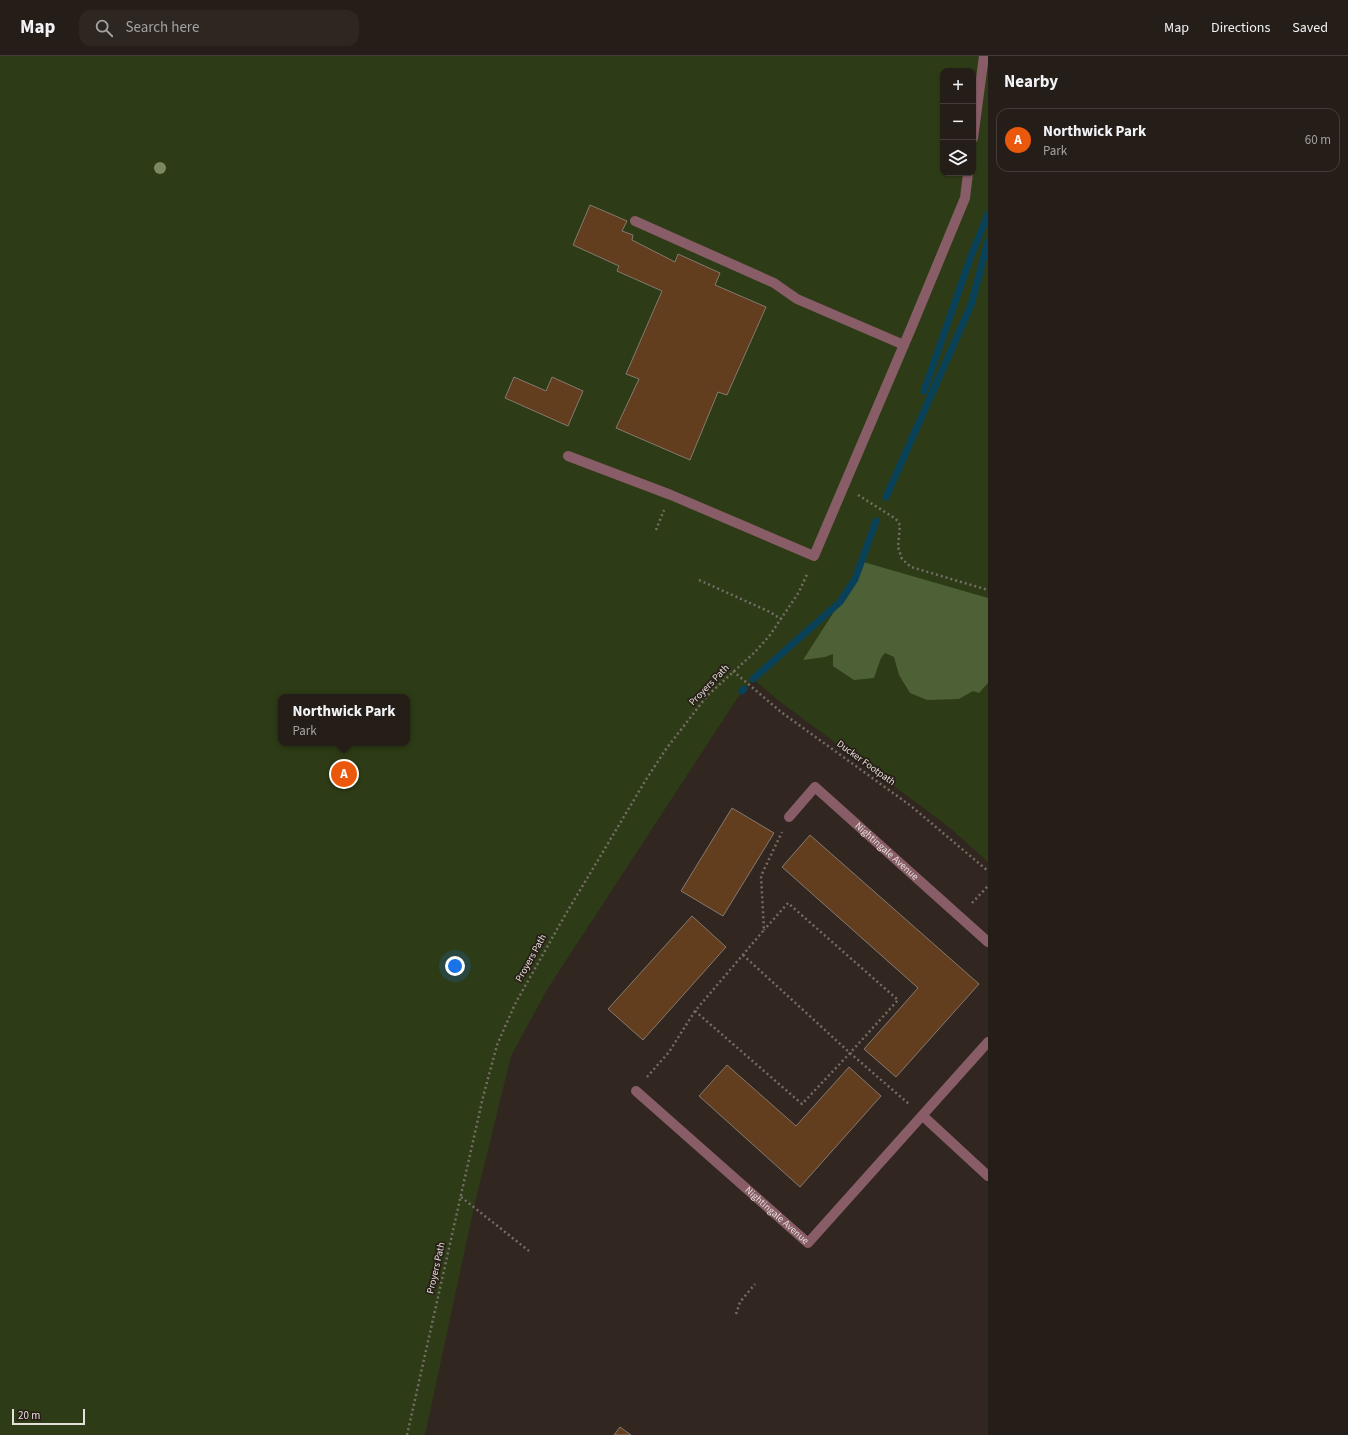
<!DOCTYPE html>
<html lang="en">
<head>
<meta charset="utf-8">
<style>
	:root { --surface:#251d18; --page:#2d2621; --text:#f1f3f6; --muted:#a3a2a2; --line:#423b37; --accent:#ea580c }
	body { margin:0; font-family:"Source Sans 3",sans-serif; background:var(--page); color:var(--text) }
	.controls { position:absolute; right:12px; top:12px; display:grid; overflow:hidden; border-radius:8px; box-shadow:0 1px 3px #0004 }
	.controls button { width:36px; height:36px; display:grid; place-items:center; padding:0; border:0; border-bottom:1px solid var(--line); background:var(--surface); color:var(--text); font:20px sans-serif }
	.scale { position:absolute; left:12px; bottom:10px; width:73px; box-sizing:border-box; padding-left:4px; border:2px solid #e6e0db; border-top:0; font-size:11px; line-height:14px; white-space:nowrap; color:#e6e0db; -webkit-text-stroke:3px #271e17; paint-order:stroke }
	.you { position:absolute; left:455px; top:910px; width:14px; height:14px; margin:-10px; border:3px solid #fff; border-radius:50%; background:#1a73e8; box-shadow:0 0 0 6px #1a73e833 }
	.badge { display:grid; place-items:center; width:26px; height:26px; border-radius:50%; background:var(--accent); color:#fff; font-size:13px; font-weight:700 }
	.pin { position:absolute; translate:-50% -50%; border:2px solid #fff; box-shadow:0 1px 4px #0006 }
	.popup { position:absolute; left:278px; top:638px; width:132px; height:52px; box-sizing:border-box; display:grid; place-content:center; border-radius:8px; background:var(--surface); filter:drop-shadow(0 1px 3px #0005); font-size:13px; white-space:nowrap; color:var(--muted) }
	.popup b { font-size:15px; color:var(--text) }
	.popup::after { content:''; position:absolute; left:50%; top:100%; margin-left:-8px; border:8px solid transparent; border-top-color:var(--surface) }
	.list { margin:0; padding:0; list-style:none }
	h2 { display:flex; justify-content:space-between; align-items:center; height:52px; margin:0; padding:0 16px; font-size:17px }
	h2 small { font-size:13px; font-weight:400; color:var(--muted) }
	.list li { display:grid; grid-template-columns:26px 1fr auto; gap:12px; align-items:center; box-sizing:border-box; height:64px; margin:0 8px 8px; padding:0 8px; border:1px solid var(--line); border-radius:12px }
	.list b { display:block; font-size:15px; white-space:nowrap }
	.list p { margin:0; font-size:13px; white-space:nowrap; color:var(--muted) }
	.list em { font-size:13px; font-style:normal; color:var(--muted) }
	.icon { flex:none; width:22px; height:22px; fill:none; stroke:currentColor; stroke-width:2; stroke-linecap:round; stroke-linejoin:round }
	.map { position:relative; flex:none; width:988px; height:1379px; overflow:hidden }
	header { display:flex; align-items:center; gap:24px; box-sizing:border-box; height:56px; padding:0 20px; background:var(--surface); border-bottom:1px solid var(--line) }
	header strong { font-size:19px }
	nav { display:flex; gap:22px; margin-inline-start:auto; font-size:14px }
	.search { width:280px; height:36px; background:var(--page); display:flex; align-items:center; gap:10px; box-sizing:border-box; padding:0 14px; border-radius:12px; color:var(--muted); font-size:15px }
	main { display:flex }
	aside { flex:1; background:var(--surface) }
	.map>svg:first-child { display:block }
	.green { fill:#2d3c16; fill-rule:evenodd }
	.forest { fill:#4e6036 }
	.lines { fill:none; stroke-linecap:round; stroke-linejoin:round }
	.stream { stroke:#084158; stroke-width:7 }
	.building { fill:#623e1f; stroke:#857971 }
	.path { stroke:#756d67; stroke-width:2.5; stroke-dasharray:2 3; stroke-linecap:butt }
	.minor { stroke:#885d67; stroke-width:10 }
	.tree { fill:#7c885f }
	.labels { text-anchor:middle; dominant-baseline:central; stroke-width:3.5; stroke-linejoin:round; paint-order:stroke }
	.street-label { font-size:10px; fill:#e6e0db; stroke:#271e17 }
</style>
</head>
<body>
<header>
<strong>Map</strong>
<div class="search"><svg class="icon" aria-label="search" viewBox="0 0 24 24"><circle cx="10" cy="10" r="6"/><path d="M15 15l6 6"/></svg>Search here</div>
<nav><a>Map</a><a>Directions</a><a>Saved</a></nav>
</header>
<main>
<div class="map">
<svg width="988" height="1379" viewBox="0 0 988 1379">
	<rect width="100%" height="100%" fill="#312720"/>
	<path class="green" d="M0 0H988V806L949 771 778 644 753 623 742 635 548 932 511 1000 474 1151 425 1379H0ZM943 15H973V117H943ZM281 641H407V687H281Z"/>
	<path class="forest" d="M860 505 988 542V627L979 637 973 635 959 643 927 644 910 637 899 619 894 601 885 597 881 602 874 622 854 624 833 610V598L825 601 803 604 855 523Z"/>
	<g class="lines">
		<g class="stream">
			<path d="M924 335 971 200 988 158"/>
			<path d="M886 441 971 249 988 185"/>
			<path d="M753 623 840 546 855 523 876 465"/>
			<path d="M742 635 744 633"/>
		</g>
	</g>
	<g class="building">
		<path d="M590 149 627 165 622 175 633 179 632 184 675 206 678 198 720 217 715 229 766 251 727 339 718 336 690 404 616 372 639 323 626 318 662 235 617 215 619 210 573 189Z"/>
		<path d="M514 321 546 335 552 321 583 335 568 370 505 342Z"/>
		<path d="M732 752 774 777 723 860 681 835Z"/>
		<path d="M810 779 979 928 896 1021 864 993 918 932 782 811Z"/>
		<path d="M692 860 726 891 643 984 608 953Z"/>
		<path d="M727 1009 796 1070 849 1011 881 1040 800 1131 699 1040Z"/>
		<path d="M620 1371 631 1379H614Z"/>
	</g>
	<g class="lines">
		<g class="path">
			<path d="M858 439 896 463 900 469 898 491 902 503 911 511 988 534"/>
			<path d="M656 474 664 454"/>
			<path d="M699 524 770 556 781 563"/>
			<path d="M733 615 781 656 911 750 988 815"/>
			<path d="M972 847 988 830"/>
			<path d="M743 899 850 997 909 1048"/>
			<path d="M695 955 802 1048 850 997 898 944 788 847 764 874"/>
			<path d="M647 1021 669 996 695 955 764 874 761 820 782 776"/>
			<path d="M461 1141 529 1195"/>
			<path d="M736 1258 740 1246 755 1228"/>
			<path d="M407 1379 483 1041 497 989 515 948 564 861 647 722 666 693 707 640 755 596 770 579 799 536 808 516"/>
		</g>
		<g class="minor">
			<path d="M973 82 984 0"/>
			<path d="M635 165 774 227 797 243 904 289"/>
			<path d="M568 400 671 439 814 500 912 270 965 142 968 117"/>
			<path id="s1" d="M789 761 815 731 988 886"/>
			<path id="s2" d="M636 1035 808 1187 988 986"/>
			<path d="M923 1060 988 1120"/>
		</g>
	</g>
	<circle class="tree" cx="160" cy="112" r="6"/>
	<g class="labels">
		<g class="street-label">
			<text transform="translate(709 629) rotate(-46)">Proyers Path</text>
			<text transform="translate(866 707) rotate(36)">Ducker Footpath</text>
			<text stroke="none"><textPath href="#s1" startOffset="136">Nightingale Avenue</textPath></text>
			<text transform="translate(531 902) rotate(-61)">Proyers Path</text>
			<text stroke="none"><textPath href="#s2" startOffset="188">Nightingale Avenue</textPath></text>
			<text transform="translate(436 1212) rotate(-77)">Proyers Path</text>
		</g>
	</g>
</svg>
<div class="controls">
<button>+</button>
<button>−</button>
<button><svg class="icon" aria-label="layers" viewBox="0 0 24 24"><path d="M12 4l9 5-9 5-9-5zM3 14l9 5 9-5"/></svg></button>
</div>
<div class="scale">20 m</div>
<div class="you"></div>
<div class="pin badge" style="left:344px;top:718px">A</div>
<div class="popup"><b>Northwick Park</b>Park</div>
</div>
<aside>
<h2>Nearby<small></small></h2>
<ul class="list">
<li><span class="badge">A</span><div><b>Northwick Park</b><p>Park</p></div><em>60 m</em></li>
</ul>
</aside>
</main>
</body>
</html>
